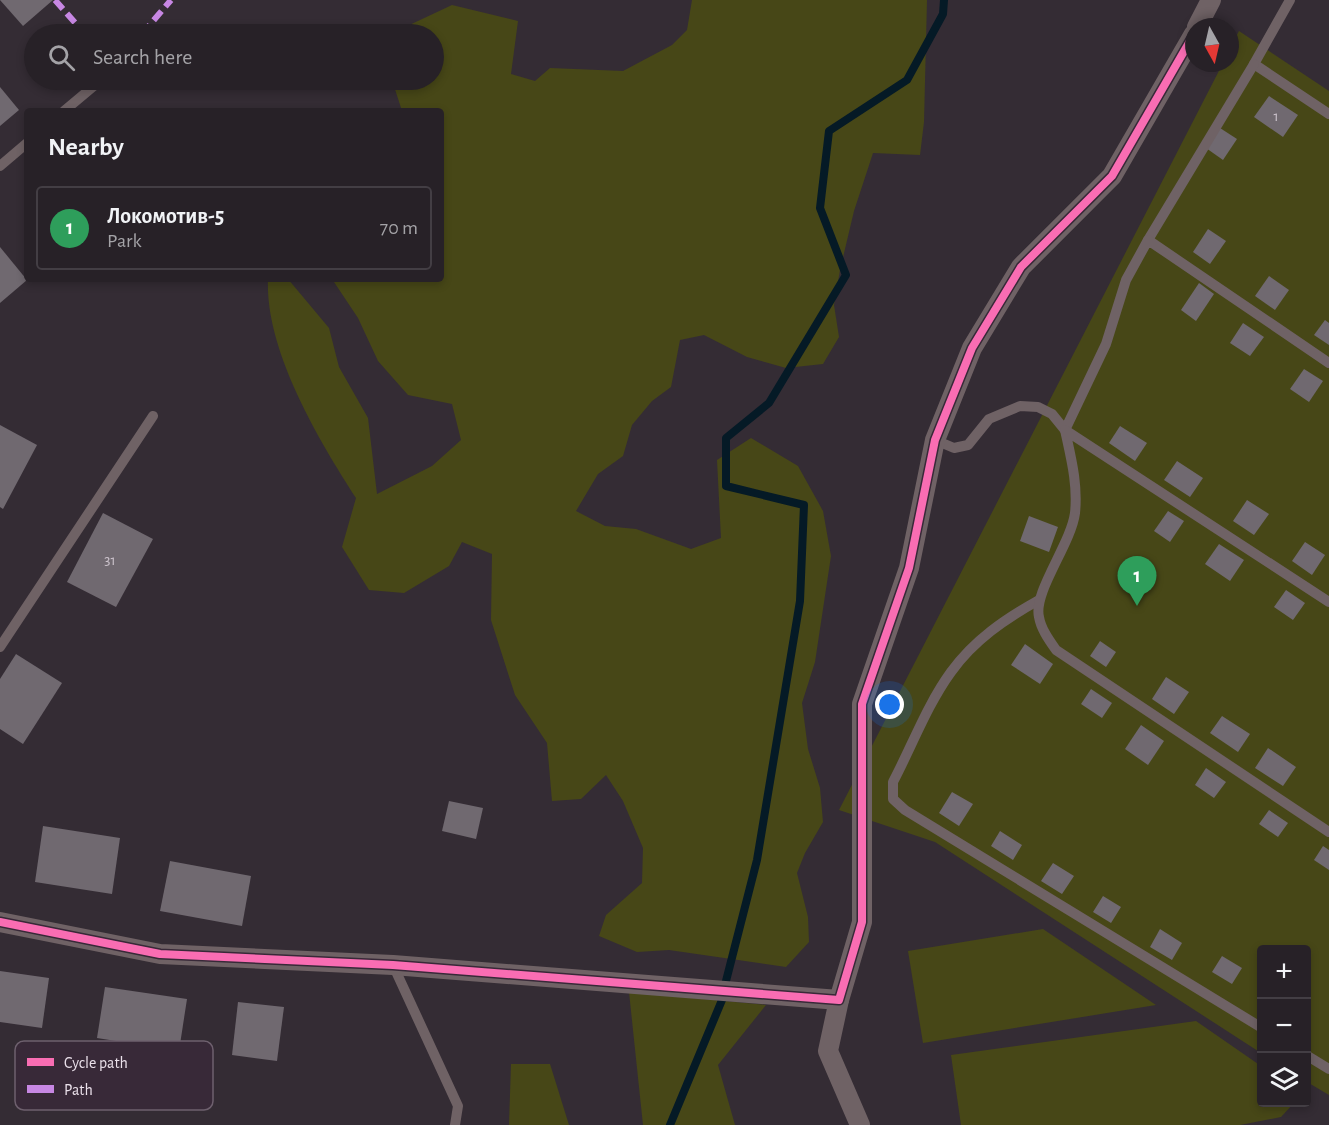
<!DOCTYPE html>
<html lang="en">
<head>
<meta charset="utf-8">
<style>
	:root { --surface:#272127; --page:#2f292f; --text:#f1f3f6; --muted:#a4a3a7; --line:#433e44; --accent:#aba2ab }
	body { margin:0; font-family:"Alegreya Sans",sans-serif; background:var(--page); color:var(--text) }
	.controls { position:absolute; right:18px; bottom:18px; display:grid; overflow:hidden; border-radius:6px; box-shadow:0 3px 9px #0003 }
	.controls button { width:54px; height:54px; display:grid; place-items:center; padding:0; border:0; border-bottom:2px solid var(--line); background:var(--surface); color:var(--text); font:30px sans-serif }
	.compass { position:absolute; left:1185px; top:18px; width:54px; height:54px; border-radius:50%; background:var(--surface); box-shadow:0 3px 9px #0003; rotate:172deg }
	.you { position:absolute; left:890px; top:705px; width:21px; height:21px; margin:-15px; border:4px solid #fff; border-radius:50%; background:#1a73e8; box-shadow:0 0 0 9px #1a73e833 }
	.badge { display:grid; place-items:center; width:39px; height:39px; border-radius:50%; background:var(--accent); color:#fff; font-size:20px; font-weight:700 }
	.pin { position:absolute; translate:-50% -50px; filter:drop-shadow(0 2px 3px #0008) }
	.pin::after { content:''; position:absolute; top:32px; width:21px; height:18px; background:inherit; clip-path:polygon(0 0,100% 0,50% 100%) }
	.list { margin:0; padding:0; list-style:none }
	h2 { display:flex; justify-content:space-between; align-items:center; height:78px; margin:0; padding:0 24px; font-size:26px }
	h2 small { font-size:20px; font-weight:400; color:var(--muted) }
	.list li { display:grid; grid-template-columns:39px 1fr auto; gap:18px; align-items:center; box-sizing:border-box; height:84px; margin:0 12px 12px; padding:0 12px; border:2px solid var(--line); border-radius:6px }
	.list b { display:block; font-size:22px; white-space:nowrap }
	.list p { margin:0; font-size:20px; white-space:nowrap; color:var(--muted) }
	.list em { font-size:20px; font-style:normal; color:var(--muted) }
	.icon { flex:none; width:33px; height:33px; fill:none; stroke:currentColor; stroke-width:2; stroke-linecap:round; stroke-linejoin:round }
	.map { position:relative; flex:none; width:1329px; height:1125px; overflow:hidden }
	.search { position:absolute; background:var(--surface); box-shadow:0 3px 9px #0003; left:24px; top:24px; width:420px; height:66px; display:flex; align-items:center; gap:15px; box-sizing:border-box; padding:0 21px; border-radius:33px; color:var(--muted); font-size:22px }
	.panel { position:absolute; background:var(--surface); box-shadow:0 3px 9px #0003; left:24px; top:108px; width:420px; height:174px; border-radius:6px }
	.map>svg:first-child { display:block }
	.green { fill:#474717 }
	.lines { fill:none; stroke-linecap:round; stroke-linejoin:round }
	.stream { stroke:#051a26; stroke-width:8 }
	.building { fill:#706970 }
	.lane { stroke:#6f6265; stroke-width:10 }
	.street { stroke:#6f6265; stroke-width:20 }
	.quiet { stroke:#c787e3; stroke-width:6; stroke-dasharray:12 6; stroke-linecap:butt }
	.cycleway-casing { stroke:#382938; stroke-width:11 }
	.cycleway { stroke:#f96db3; stroke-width:8 }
	.labels { text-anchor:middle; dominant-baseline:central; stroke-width:6; stroke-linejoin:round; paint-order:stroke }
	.number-label { font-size:15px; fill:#ccc3cc }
	.key { fill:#382938; stroke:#6e606e; stroke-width:1.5 }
	.key-label { font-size:16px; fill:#ebe1eb }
</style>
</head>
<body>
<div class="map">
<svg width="1329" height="1125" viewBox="0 0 1329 1125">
	<rect width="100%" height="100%" fill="#342c34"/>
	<g class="green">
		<path d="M692 0H927L924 122 920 155 873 153 854 211 840 270 834 305 839 337 823 364 786 368 747 357 704 335 680 340 671 387 652 401 632 425 623 456 598 474 576 511 605 526 636 529 691 549 721 538 717 460 751 438 798 466 823 511 831 556 815 662 802 703 808 749 820 788 823 822 805 853 797 873 808 917 809 942 786 967 669 950 637 952 599 936 606 915 642 883 643 848 623 801 606 775 581 799 552 801 547 743 515 695 491 620 492 554 462 542 449 566 404 593 369 590 342 547 356 498C318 439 265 350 268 279H288L329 328 339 367 368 418 377 494 432 466 461 440 452 404 408 395 378 361 358 318 334 282V279H441V111H402L392 80H434V34H400L403 28 452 5 518 21 511 74 535 81 550 68 623 71 672 45 687 30Z"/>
		<path d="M1239 31 1329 91V1095L1307 1082 1306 950H1262L1261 1053 935 842 839 810 1223 63H1230V49Z"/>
		<path d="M1043 929 1156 1005 923 1043 908 951Z"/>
		<path d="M629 992 766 1005 718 1065 735 1125H643Z"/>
		<path d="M1196 1021 1261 1066 1262 1102 1294 1103 1281 1117 1240 1125H961L951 1055Z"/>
		<path d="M511 1064H550L569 1125H509Z"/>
	</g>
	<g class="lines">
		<g class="stream">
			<path d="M726 981 757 860 800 601 804 505 726 486V438L769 403 846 275 820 208 829 131 907 80 943 14 944 0"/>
			<path d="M670 1125 722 1000"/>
		</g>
	</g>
	<g class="building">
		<path d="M0 0H53L23 26Z"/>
		<path d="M0 87 19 110 0 126Z"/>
		<path d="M1269 96 1298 115 1283 137 1254 117Z"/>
		<path d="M1220 128 1237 139 1223 160 1206 148Z"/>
		<path d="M1208 229 1226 241 1210 264 1193 252Z"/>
		<path d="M0 247 27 280 0 303Z"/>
		<path d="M1269 276 1289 290 1275 310 1255 296Z"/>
		<path d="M1199 283 1214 294 1196 321 1181 310Z"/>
		<path d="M1325 320 1329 323V345L1314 335Z"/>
		<path d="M1243 323 1264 337 1250 356 1230 343Z"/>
		<path d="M1304 369 1323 381 1309 402 1290 389Z"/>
		<path d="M0 425 37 445 3 509 0 507Z"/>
		<path d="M1120 426 1147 443 1135 461 1109 443Z"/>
		<path d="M1177 461 1203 478 1190 497 1164 480Z"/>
		<path d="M1247 500 1269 514 1254 535 1233 521Z"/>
		<path d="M1168 511 1184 521 1170 542 1154 531Z"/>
		<path d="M103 513 153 539 116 607 67 582Z"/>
		<path d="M1029 516 1058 527 1049 552 1020 541Z"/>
		<path d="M1305 542 1325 555 1312 575 1292 561Z"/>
		<path d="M1219 544 1244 560 1230 581 1205 564Z"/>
		<path d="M1286 590 1305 603 1293 620 1274 607Z"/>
		<path d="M1100 641 1116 652 1106 667 1090 656Z"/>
		<path d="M1025 644 1053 664 1040 684 1011 665Z"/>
		<path d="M16 654 62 683 23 744 0 729V679Z"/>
		<path d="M1166 677 1189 692 1174 714 1152 699Z"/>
		<path d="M1091 689 1112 703 1102 718 1081 704Z"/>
		<path d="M1222 716 1250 734 1238 752 1210 733Z"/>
		<path d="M1141 725 1164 741 1148 765 1125 749Z"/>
		<path d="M1268 748 1296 767 1283 786 1255 768Z"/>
		<path d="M1206 768 1226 782 1214 798 1195 785Z"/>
		<path d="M952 792 973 804 959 826 939 813Z"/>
		<path d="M449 801 483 808 476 839 442 831Z"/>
		<path d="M1269 810 1288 823 1278 837 1259 824Z"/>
		<path d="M43 826 120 838 112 894 35 882Z"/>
		<path d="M1000 831 1022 845 1013 860 991 846Z"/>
		<path d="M1323 846 1329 850V870L1314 860Z"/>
		<path d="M170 861 251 876 242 926 160 911Z"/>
		<path d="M1053 863 1074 876 1062 894 1041 881Z"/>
		<path d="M1103 896 1121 907 1111 923 1093 912Z"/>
		<path d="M1160 929 1182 943 1172 960 1150 947Z"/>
		<path d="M1222 956 1242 968 1232 984 1212 972Z"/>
		<path d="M0 971 49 978 42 1028 0 1022Z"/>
		<path d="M105 987 187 999 179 1051 97 1038Z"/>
		<path d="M238 1002 284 1007 277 1061 232 1055Z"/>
	</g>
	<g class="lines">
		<g class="lane">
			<path d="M1290 0 1254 64 1329 114"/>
			<path d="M64 111 101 80"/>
			<path d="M0 166 27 143"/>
			<path d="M1148 240 1254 64"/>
			<path d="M935 440 954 448 968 445 989 419 1020 406 1038 407 1052 414 1065 430 1106 344 1126 280 1148 240 1329 363"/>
			<path d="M1039 600C1005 619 974 640 951 672 927 705 912 746 893 782V799L905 810 1262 1028"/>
			<path d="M1329 602 1065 430C1071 458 1078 484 1075 513 1071 544 1033 592 1039 617 1041 629 1049 640 1056 650L1329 832"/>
			<path d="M0 647 153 416"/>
			<path d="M393 965 458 1106 455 1125"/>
			<path d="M1306 1055 1329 1069"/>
		</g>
		<g class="street">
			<path d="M1197 27 1211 0"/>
			<path d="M0 922 160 954 393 965 839 1000 862 922V704L909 568 935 440 972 348 1021 267 1112 176 1194 34"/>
			<path d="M839 1000 828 1051 860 1125"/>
		</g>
		<g class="quiet">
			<path d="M55 0 85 34"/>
			<path d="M142 34 171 0"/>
		</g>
		<g class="cycleway-casing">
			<path id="cycleway" d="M0 922 160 954 393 965 839 1000 862 922V704L909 568 935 440 972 348 1021 267 1112 176 1194 34"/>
		</g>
		<use href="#cycleway" class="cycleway"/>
	</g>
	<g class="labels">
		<g class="number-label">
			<text x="1276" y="116">1</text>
			<text x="110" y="560">31</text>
		</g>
	</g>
	<rect x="15" y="1041" width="198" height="69" rx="9" class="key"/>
	<rect x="27" y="1058" width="27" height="8" fill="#f96db3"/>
	<rect x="27" y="1085" width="27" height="8" fill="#c787e3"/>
	<g class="key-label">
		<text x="64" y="1068">Cycle path</text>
		<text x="64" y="1095">Path</text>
	</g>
</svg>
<div class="controls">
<button>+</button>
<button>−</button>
<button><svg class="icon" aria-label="layers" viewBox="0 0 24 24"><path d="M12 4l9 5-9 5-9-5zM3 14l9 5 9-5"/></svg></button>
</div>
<svg class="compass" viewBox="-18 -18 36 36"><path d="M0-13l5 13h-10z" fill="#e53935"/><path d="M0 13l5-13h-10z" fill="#a4a3a7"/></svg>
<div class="you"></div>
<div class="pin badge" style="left:1137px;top:606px;background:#2e9e5b">1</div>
<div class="search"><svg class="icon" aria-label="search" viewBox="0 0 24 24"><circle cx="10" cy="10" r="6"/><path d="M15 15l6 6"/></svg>Search here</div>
<section class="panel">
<h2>Nearby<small></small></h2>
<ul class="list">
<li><span class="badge" style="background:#2e9e5b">1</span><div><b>Локомотив-5</b><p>Park</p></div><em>70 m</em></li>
</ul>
</section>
</div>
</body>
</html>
